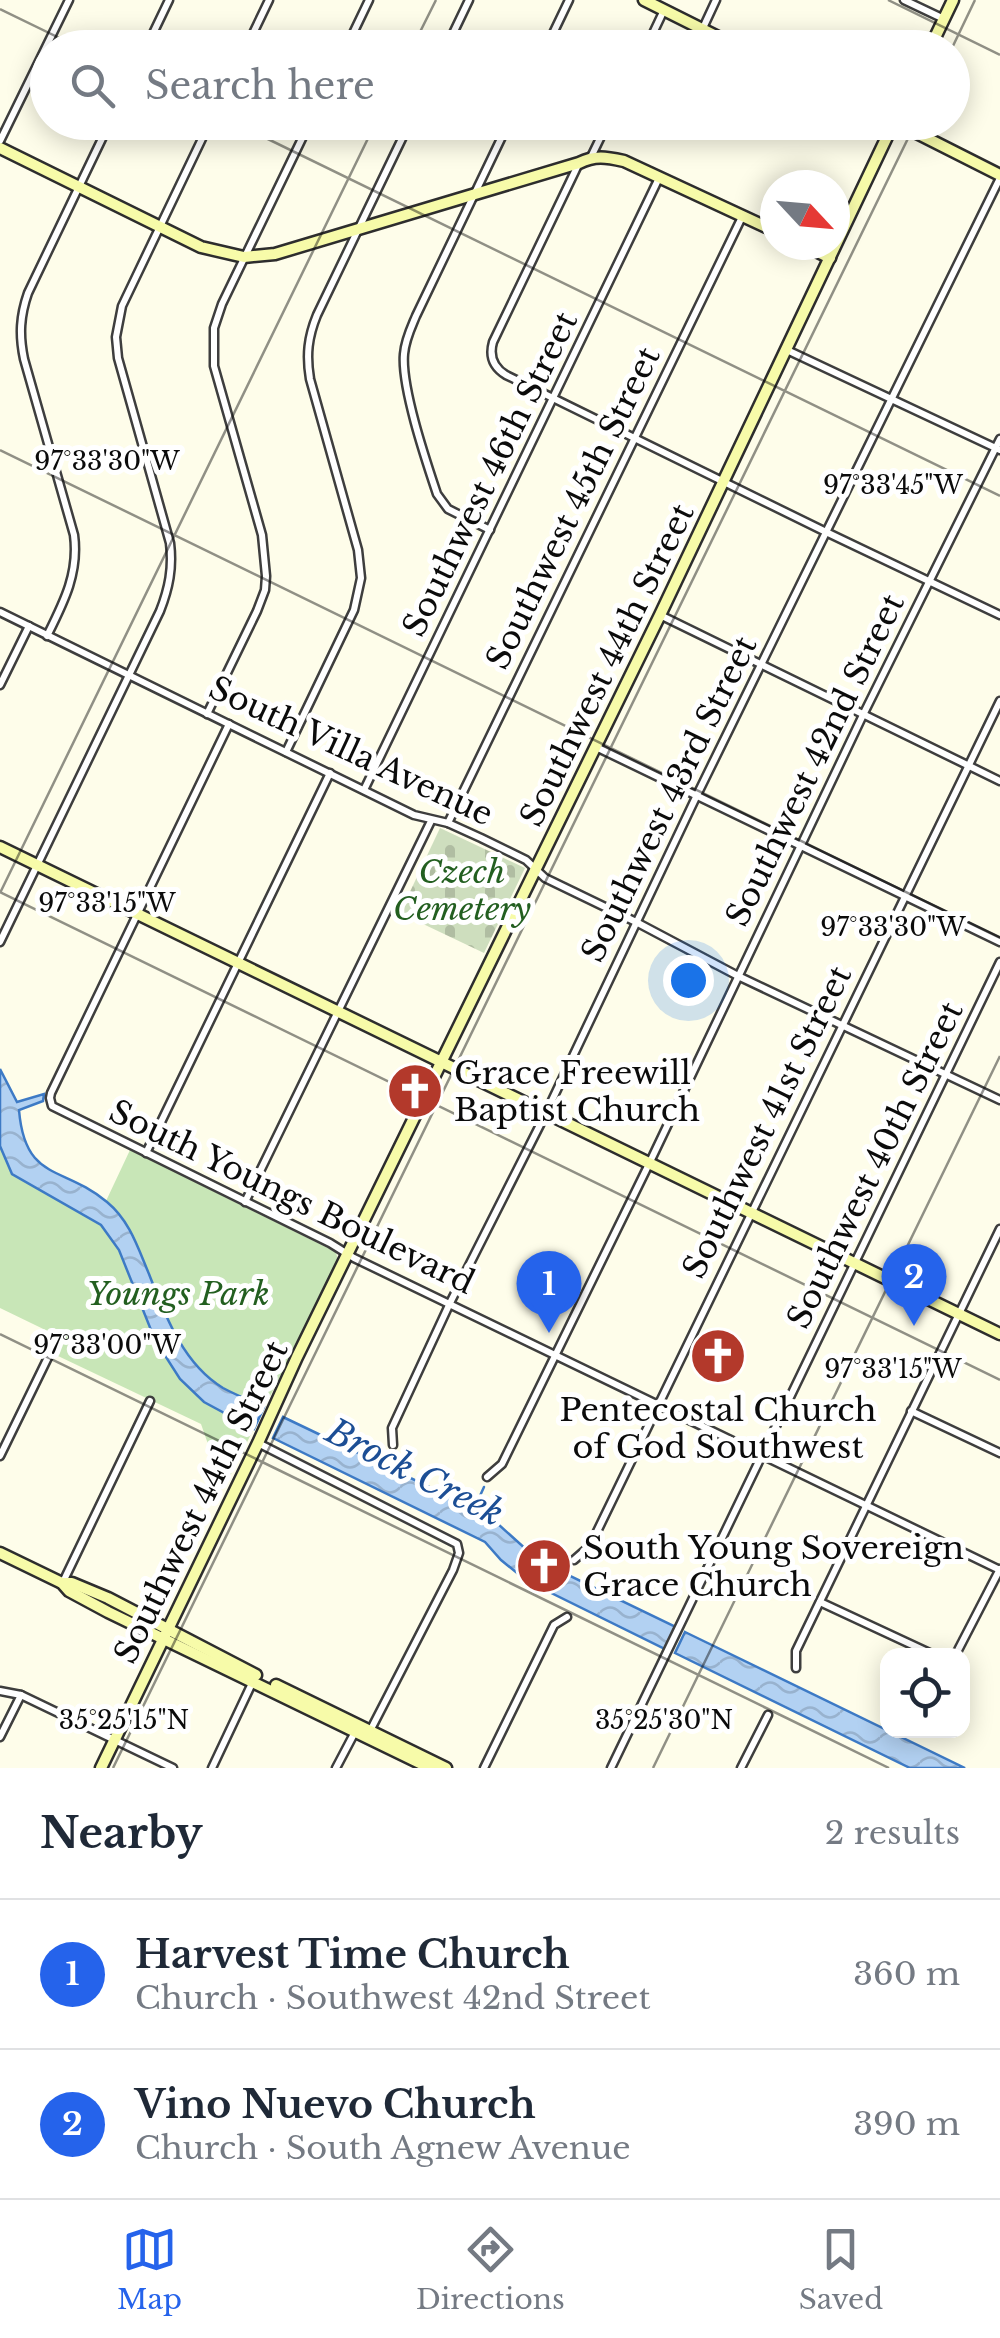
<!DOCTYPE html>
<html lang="en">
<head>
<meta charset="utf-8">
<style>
	:root { --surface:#fff; --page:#f6f6f7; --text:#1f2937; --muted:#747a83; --line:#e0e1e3; --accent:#2563eb }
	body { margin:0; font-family:"Libre Baskerville",serif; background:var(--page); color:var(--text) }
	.controls { position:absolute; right:30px; bottom:30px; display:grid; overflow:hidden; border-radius:20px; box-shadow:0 5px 25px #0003 }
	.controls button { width:90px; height:90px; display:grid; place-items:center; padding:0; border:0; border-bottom:2px solid var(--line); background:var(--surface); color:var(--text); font:50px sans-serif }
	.compass { position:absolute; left:760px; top:170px; width:90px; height:90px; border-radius:50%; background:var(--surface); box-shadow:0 5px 25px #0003; rotate:116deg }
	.you { position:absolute; left:688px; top:980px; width:35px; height:35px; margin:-25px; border:8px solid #fff; border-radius:50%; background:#1a73e8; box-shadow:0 0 0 15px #1a73e833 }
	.badge { display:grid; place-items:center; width:65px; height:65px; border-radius:50%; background:var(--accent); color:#fff; font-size:32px; font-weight:700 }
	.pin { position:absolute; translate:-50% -82px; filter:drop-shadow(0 2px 5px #0008) }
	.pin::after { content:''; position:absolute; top:52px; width:35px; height:30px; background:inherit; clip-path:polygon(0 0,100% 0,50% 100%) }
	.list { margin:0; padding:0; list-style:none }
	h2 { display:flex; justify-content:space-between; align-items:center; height:130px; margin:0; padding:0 40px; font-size:42px }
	h2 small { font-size:32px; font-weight:400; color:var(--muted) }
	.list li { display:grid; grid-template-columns:65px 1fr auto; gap:30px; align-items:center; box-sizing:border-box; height:150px; padding:0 40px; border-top:2px solid var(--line) }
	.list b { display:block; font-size:38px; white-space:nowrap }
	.list p { margin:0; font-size:32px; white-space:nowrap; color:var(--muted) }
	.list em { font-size:32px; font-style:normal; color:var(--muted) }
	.icon { flex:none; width:55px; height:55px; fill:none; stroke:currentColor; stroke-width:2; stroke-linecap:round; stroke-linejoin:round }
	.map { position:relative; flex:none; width:1000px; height:1768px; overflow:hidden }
	.search { position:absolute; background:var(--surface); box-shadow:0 5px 25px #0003; left:30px; right:30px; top:30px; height:110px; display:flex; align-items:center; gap:25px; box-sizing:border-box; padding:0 35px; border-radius:55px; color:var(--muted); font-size:38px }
	.sheet { height:430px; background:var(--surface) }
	nav { display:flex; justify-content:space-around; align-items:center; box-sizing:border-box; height:140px; border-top:2px solid var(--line); background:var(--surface); font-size:28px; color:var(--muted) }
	nav a { display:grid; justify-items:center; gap:5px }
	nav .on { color:var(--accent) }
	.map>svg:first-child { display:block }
	.cemetery { fill:url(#cemetery-stones) }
	.park { fill:#c8e6b7 }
	.water { fill:url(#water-waves); stroke:#3d7ac5; stroke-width:2.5 }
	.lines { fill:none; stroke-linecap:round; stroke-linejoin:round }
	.stream { stroke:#3d7ac5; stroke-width:2.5 }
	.street-casing { stroke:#3e3e3e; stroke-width:11 }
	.secondary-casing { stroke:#2d2d2d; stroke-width:15 }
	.street { stroke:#fff; stroke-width:6 }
	.secondary { stroke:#f7fba9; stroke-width:10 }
	.ticks { fill:none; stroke:#0b0b0b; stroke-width:2.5; stroke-opacity:0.45 }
	.labels { text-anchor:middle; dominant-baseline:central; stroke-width:10; stroke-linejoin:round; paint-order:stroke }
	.street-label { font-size:32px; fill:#0b0b0b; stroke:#fff }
	.park-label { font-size:32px; font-style:italic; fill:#235f20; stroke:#fff }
	.poi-label { font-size:32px; fill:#0b0b0b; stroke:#fff; text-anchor:start }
	.water-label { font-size:35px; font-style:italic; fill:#1c4e95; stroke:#fff }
	.ticks-label { font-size:25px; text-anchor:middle; fill:#0b0b0b; stroke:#fff; stroke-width:10; stroke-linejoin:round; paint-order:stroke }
</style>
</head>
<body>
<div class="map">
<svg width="1000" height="1768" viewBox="0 0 1000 1768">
	<defs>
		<pattern id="cemetery-stones" width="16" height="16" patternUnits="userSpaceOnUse" patternTransform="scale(2.5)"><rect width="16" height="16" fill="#cedebe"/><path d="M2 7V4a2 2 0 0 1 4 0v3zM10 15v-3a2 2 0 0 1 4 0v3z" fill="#b0bda2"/></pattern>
		<pattern id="water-waves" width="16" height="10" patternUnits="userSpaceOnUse" patternTransform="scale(2.5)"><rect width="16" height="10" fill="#b2d1f2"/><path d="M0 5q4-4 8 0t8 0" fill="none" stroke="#98b2ce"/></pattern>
	</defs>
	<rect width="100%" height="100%" fill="#fefdea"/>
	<path class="cemetery" d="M440 828 525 868 484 953 400 913Z"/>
	<path class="park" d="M0 1146 12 1174 91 1217 106 1201 130 1150 336 1252 338 1261 230 1476 216 1467 201 1424 58 1356 64 1339 0 1308Z"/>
	<g class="water">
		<path d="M0 1069 17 1102 44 1094 43 1101 19 1110C25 1182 63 1165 107 1202 130 1221 138 1248 149 1274 165 1315 183 1364 223 1388 236 1395 251 1401 264 1407L254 1429 204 1402 180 1379 155 1340 119 1250 101 1225 12 1174 0 1146Z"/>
		<path d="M283 1417 488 1515 539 1561 676 1627 665 1649 527 1581 501 1560 485 1542 273 1438Z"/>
		<path d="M685 1632 965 1768H910L675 1653Z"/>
	</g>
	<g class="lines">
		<g class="stream">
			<path d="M383 1467 389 1455"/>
			<path d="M474 1509 484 1487"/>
		</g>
		<g class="street-casing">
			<g id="street">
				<path d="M904 0 944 19"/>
				<path d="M703 28 716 0"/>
				<path d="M146 48 169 0"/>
				<path d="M246 48 269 0"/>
				<path d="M346 48 369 0"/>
				<path d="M446 48 469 0"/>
				<path d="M546 48 569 0"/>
				<path d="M646 48 664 10"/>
				<path d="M0 141 69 0"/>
				<path d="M591 157 608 122"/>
				<path d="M579 163 493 342C489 356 493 367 506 375L826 532 1000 615"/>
				<path d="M787 350 1000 450"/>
				<path d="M490 530 448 509 437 494C426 461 401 387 404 354 405 340 411 328 416 316L509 122"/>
				<path d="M0 612 414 815 448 823 481 838 526 860 545 878 636 922 738 976 1000 1100"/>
				<path d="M660 615 1000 781"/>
				<path d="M47 636C64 602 79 573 74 535L24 359C19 335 20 316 28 293L110 122"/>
				<path d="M0 685 29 626"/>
				<path d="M207 714 257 611 265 590 266 576 262 535 214 366V328L222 304 310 122"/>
				<path d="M229 724 51 1093 50 1098 52 1106 330 1243 354 1258 1000 1570"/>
				<path d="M596 747 1000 942"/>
				<path d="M286 752 354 610 361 578 358 550 310 379C306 355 308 337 317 315L410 122"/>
				<path d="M364 790 659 178"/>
				<path d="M448 823 742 217"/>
				<path d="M0 942 160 611C169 588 173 568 170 543L118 358 116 337 122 306 210 122"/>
				<path d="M146 1153 330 773"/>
				<path d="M245 1202 431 821"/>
				<path d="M911 1411 1000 1453"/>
				<path d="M258 1443 457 1544 459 1553 453 1570 370 1731"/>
				<path d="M393 1445 392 1428 450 1303 546 1113 697 795 1000 178"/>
				<path d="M0 1456 56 1341"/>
				<path d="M487 1477 502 1464 649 1164 863 715 1000 439"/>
				<path d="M574 1560 590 1546 1000 701"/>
				<path d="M63 1582 150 1401"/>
				<path d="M820 1602 936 1656"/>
				<path d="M955 1656 1000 1569"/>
				<path d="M796 1668V1651L1000 1229"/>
				<path d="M0 1691 21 1695 173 1768"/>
				<path d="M0 1737 21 1695"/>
				<path d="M212 1768 254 1679"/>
				<path d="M336 1768 355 1732H358"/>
				<path d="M484 1768 554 1625 567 1617"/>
				<path d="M611 1768 1000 962"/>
				<path d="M741 1768 768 1715"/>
			</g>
		</g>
		<g class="secondary-casing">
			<g id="secondary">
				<path d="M644 0 740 48"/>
				<path d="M930 48 953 0"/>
				<path d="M895 122 1000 175"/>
				<path d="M0 148 201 247 244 257 275 254 579 163C595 155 606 157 624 161L775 231"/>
				<path d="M804 245 830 258"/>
				<path d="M0 847 1000 1334"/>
				<path d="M0 1553 62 1583 69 1591 108 1612 430 1768"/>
				<path d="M62 1583H72L108 1598 256 1675"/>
				<path d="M276 1685 446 1768"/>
				<path d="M101 1768 258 1443 297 1357 660 615 894 122"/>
			</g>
		</g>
		<use href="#street" class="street"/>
		<use href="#secondary" class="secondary"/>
	</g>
	<path class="ticks" d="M888 0 1000 55M0 9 80 48M412 48 436 0M952 48 975 0M233 122 1000 496M0 450 1000 938M0 892 1000 1380M0 893 376 122M0 1334 889 1768M113 1768 916 122M653 1768 1000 1056"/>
	<defs>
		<g id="church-disc" transform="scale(2.875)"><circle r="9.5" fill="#b3392b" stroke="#fff"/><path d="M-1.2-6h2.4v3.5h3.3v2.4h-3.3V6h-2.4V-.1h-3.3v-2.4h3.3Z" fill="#fff"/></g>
	</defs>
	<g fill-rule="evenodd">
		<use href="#church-disc" x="415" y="1091"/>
		<use href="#church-disc" x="718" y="1356"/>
		<use href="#church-disc" x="544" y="1566"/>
	</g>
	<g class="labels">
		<g class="street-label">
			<text transform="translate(490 474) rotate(-64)">Southwest 46th Street</text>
			<text transform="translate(573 508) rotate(-64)">Southwest 45th Street</text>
			<text transform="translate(607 665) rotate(-64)">Southwest 44th Street</text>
			<text transform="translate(351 751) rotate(25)">South Villa Avenue</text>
			<text transform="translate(815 760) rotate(-64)">Southwest 42nd Street</text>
			<text transform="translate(669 799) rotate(-64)">Southwest 43rd Street</text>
			<text transform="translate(767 1122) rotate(-64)">Southwest 41st Street</text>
			<text transform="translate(875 1165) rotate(-64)">Southwest 40th Street</text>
			<text transform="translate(292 1197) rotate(26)">South Youngs Boulevard</text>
			<text transform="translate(201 1502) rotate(-64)">Southwest 44th Street</text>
		</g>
		<g class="park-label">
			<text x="462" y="872">Czech<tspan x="462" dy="37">Cemetery</tspan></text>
			<text x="178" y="1294">Youngs Park</text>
		</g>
		<g class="poi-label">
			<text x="454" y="1073">Grace Freewill<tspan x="454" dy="37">Baptist Church</tspan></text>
			<text x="718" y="1410" text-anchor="middle">Pentecostal Church<tspan x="718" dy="37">of God Southwest</tspan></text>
			<text x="583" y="1548">South Young Sovereign<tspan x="583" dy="37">Grace Church</tspan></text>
		</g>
		<g class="water-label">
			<text transform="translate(415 1472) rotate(27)">Brock Creek</text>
		</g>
	</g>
	<g class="ticks-label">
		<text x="107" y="470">97°33'30"W</text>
		<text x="893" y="494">97°33'45"W</text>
		<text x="107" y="912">97°33'15"W</text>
		<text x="893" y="936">97°33'30"W</text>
		<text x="107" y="1354">97°33'00"W</text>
		<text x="893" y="1378">97°33'15"W</text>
		<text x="124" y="1729">35°25'15"N</text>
		<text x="664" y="1729">35°25'30"N</text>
	</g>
</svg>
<div class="controls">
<button><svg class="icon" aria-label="locate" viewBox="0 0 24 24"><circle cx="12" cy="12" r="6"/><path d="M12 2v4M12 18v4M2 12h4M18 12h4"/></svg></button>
</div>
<svg class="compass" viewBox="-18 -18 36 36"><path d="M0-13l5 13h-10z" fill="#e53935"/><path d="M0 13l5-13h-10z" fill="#747a83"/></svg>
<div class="you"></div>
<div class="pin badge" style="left:549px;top:1333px">1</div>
<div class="pin badge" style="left:914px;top:1326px">2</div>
<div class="search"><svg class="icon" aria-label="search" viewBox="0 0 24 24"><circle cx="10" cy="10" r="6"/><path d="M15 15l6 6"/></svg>Search here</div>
</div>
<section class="sheet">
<h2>Nearby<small>2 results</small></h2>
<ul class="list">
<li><span class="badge">1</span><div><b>Harvest Time Church</b><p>Church · Southwest 42nd Street</p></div><em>360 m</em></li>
<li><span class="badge">2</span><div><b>Vino Nuevo Church</b><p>Church · South Agnew Avenue</p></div><em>390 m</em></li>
</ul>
</section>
<nav>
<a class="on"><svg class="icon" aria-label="map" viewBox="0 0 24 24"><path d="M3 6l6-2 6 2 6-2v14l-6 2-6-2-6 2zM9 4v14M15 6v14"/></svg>Map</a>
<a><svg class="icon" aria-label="directions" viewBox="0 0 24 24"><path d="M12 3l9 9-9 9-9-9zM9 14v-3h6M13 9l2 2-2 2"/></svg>Directions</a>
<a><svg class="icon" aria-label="saved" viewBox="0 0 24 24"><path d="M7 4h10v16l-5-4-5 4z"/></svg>Saved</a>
</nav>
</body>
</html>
